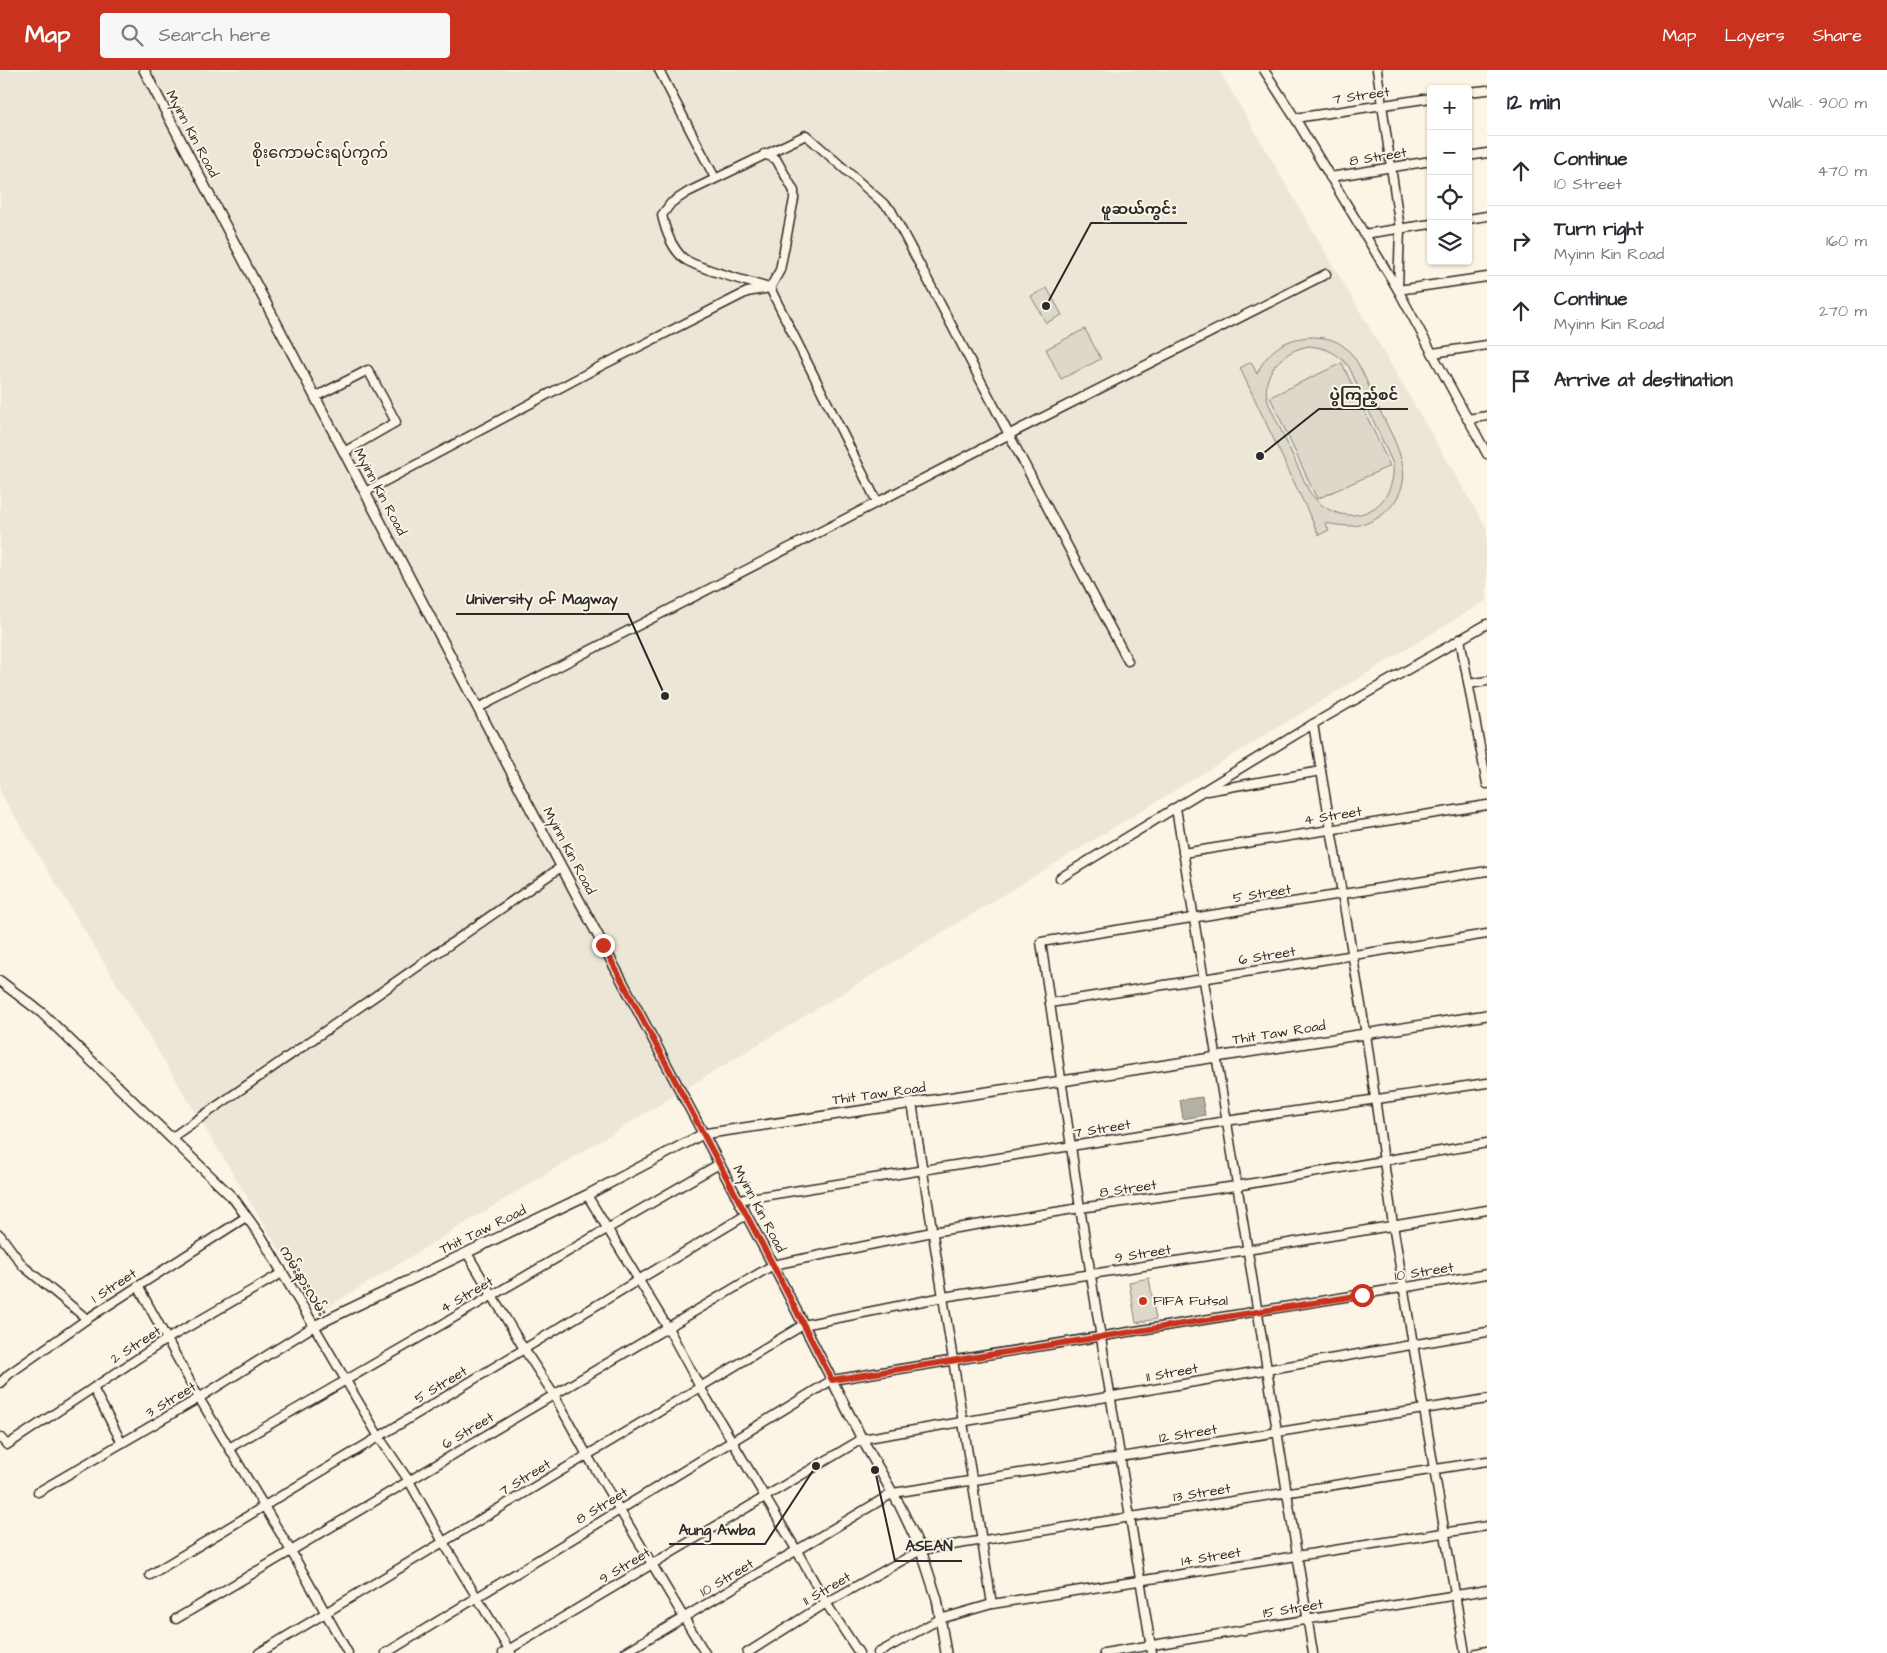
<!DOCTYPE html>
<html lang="en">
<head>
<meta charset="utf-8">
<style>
	:root { --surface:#fff; --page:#f7f7f7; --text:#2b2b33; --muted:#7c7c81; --line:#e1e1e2; --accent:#c8321e }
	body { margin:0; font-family:"Architects Daughter","Noto Sans Myanmar",sans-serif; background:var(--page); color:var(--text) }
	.controls { position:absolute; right:15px; top:15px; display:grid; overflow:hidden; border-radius:5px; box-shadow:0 1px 4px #0004 }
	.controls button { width:45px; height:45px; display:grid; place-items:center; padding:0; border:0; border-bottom:1px solid var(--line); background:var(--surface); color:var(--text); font:25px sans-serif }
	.stop { position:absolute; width:15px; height:15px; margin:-11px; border:4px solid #c8321e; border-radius:50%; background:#fff }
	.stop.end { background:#c8321e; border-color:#fff; box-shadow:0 1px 5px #0008 }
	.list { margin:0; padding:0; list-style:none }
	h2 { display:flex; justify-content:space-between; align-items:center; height:65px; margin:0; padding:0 20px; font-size:21px }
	h2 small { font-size:16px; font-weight:400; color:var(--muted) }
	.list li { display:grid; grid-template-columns:32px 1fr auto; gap:15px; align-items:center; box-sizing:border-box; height:70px; padding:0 20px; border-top:1px solid var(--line) }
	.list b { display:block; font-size:19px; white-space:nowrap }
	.list p { margin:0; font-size:16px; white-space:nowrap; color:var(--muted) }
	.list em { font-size:16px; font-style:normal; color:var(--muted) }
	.icon { flex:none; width:28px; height:28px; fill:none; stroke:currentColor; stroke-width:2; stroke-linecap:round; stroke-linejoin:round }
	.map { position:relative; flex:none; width:1487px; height:1583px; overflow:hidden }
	header { display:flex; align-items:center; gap:30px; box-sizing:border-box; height:70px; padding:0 25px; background:var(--accent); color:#fff }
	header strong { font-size:24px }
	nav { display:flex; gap:28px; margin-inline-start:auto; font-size:18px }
	.search { width:350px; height:45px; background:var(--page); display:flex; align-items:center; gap:12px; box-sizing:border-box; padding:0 18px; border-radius:5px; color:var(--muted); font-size:19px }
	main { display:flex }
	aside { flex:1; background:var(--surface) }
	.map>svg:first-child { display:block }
	.built { fill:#ece6d7 }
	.green { fill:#ded8ca; stroke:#84827a; fill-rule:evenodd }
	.water { fill:#b4b0a5; stroke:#7d7b74 }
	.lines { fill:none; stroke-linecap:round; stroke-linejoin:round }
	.minor-casing { stroke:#2b2b2b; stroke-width:11 }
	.tertiary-casing { stroke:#2b2b2b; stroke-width:12 }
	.minor { stroke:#fcf5e5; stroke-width:8 }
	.tertiary { stroke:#fcf5e5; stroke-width:9 }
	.route { stroke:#c8321e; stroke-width:6 }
	.poi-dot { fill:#c8321e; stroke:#fcf5e5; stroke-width:2 }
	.labels { text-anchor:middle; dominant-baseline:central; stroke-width:4; stroke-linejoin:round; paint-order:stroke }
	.street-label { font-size:14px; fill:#2b2b2b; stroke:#fcf5e5 }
	.poi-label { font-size:14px; fill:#2b2b2b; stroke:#fcf5e5; text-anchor:start }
	.quarter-label { font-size:16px; fill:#2b2b2b; stroke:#fcf5e5 }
	.leader { fill:none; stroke:#2b2b2b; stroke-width:2 }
	.callout-dot { fill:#2b2b2b; stroke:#fcf5e5; stroke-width:2 }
	.callout-label { font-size:15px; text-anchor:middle; font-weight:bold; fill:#2b2b2b; stroke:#fcf5e5; stroke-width:4; stroke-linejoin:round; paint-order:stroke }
</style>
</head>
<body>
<header>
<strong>Map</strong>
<div class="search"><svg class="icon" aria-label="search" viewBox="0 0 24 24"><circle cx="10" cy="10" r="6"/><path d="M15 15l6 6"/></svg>Search here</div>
<nav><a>Map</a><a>Layers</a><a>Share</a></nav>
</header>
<main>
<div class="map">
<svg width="1487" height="1583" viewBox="0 0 1487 1583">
	<rect width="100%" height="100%" fill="#fcf5e5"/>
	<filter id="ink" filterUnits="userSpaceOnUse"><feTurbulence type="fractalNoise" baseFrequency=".02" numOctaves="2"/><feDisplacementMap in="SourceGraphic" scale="10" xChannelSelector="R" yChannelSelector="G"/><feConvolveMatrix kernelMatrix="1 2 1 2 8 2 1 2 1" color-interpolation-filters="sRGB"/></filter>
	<g filter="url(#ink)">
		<path class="built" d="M0 0H1219L1487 459V530L318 1243 0 722Z"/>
		<g class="green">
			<path d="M1047 218 1062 245 1046 253 1031 226Z"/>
			<path d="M1085 259 1101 289 1061 309 1046 279Z"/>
			<path d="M1309 267C1321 267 1332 268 1342 275 1359 287 1366 312 1375 330 1384 351 1399 374 1403 397 1408 424 1385 450 1360 455 1348 457 1337 455 1325 453L1329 460 1319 465 1240 298 1251 292 1257 304C1267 281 1284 269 1309 267ZM1309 276C1327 278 1338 283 1349 297L1393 394C1397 446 1338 464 1309 421L1268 332C1260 303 1282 281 1309 276Z"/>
			<path d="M1342 293 1390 396 1317 429 1270 327Z"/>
			<path d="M1149 1208 1156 1249 1136 1253 1129 1212Z"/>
		</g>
		<path class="water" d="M1202 1027 1205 1045 1183 1049 1180 1030Z"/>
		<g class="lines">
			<g class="minor-casing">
				<g id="minor">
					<path d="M659 0 715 108"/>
					<path d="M1264 0 1295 48 1398 220 1487 207"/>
					<path d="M1377 0 1400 159 1398 220 1487 384"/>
					<path d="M1468 22 1487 20"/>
					<path d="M1295 48 1431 28"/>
					<path d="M764 84 776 89 794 121V129L780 200 770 218C753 213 691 197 682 187 671 176 665 159 662 145L671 133 688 122 806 65 891 140 1128 591"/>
					<path d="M1468 86 1487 83"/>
					<path d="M1330 107 1431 91"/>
					<path d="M1468 149 1487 146"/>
					<path d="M1364 164 1431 154"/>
					<path d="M1433 283 1487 275"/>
					<path d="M315 327 368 300 396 352 344 382"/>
					<path d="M1467 349 1487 346"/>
					<path d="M365 422 597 298 747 222 770 218 877 432"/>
					<path d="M1460 569 1487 714"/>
					<path d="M1469 614 1487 611"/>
					<path d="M478 638 1010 364 1326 204"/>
					<path d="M1313 654 1366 964 1393 1155 1465 1583"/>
					<path d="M1207 721 1321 701"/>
					<path d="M1176 738 1313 1583"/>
					<path d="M1183 783 1487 735"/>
					<path d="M1060 808 1313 654 1487 554"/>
					<path d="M1050 933 1487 864"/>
					<path d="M912 1033 992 1534"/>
					<path d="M171 1068 561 797"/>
					<path d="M587 1125 668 1258 700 1317 797 1481 826 1533 859 1583"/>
					<path d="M0 1165 23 1196 87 1249"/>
					<path d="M467 1183 524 1279 554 1325 587 1385 705 1583"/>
					<path d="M138 1216 199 1328 291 1481 348 1583"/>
					<path d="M0 1313 9 1304 87 1249 246 1147"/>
					<path d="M93 1318 122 1373"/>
					<path d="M0 1367 7 1375 167 1269 282 1203"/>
					<path d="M229 1378 719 1094"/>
					<path d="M38 1422 199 1328 314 1256 379 1367 409 1411 443 1472 511 1583"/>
					<path d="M150 1505 746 1145 738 1130 1226 1051 1487 1013"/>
					<path d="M176 1549 773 1195 932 1162 1080 1138 1236 1116 1487 1073"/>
					<path d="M259 1583 803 1255 943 1227 1247 1180 1487 1140"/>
					<path d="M386 1583 832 1310 1487 1204"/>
					<path d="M503 1583 862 1369 1487 1262"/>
					<path d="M624 1583 893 1423 1487 1329"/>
					<path d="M747 1583 826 1533 921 1480 1487 1391"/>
					<path d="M878 1583 940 1549 992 1534 1487 1456"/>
					<path d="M1104 1583 1487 1520"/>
					<path d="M1152 1583 1080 1138 1041 872 1487 801"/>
					<path d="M1477 1583 1487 1581"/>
				</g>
			</g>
			<g class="tertiary-casing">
				<g id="tertiary">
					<path d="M144 0 527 732 773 1195 862 1369 900 1436 921 1480 937 1529 946 1583"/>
					<path d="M0 911 42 943 234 1129 262 1168 314 1256 587 1125 703 1064 1062 1011 1487 945"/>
				</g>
			</g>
			<use href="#minor" class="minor"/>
			<use href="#tertiary" class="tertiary"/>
		</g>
	</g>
	<g class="lines" filter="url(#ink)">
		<path class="route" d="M603 875 773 1195 832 1310 1362 1225"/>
	</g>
	<circle class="poi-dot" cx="1143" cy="1231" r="5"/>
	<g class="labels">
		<g class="street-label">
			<text transform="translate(1361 26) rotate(-8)">7 Street</text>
			<text transform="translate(192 64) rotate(62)">Myinn Kin Road</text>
			<text transform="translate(1378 87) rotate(-9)">8 Street</text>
			<text transform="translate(380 422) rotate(62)">Myinn Kin Road</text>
			<text transform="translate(1333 746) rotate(-9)">4 Street</text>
			<text transform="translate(569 781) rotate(62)">Myinn Kin Road</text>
			<text transform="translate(1262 824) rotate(-9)">5 Street</text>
			<text transform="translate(1267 886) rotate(-9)">6 Street</text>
			<text transform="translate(1279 963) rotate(-9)">Thit Taw Road</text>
			<text transform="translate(879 1024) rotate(-8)">Thit Taw Road</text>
			<text transform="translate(1102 1059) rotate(-9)">7 Street</text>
			<text transform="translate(1128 1119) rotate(-8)">8 Street</text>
			<text transform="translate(759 1139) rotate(62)">Myinn Kin Road</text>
			<text transform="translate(483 1160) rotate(-26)">Thit Taw Road</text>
			<text transform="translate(1143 1184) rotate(-9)">9 Street</text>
			<text transform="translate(1424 1202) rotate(-9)">10 Street</text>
			<text transform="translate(303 1211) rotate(59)">ကမ်းနားလမ်း</text>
			<text transform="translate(114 1216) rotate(-33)">1 Street</text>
			<text transform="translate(467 1225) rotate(-30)">4 Street</text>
			<text transform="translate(136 1275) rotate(-33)">2 Street</text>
			<text transform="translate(1172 1303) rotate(-10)">11 Street</text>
			<text transform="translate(441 1315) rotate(-31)">5 Street</text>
			<text transform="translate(171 1330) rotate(-31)">3 Street</text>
			<text transform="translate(468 1361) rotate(-31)">6 Street</text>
			<text transform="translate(1188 1364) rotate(-9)">12 Street</text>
			<text transform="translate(525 1408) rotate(-31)">7 Street</text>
			<text transform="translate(1202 1423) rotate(-9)">13 Street</text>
			<text transform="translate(602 1436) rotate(-31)">8 Street</text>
			<text transform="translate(1211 1487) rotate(-9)">14 Street</text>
			<text transform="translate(625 1496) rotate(-31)">9 Street</text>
			<text transform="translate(727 1508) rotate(-31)">10 Street</text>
			<text transform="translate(827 1519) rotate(-30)">11 Street</text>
			<text transform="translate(1293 1539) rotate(-9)">15 Street</text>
		</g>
		<g class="poi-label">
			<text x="1153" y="1231">FIFA Futsal</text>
		</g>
		<g class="quarter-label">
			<text x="320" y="83">စိုးကောမင်းရပ်ကွက်</text>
		</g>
	</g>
	<path class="leader" d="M1046 236L1091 153H1187M1260 386L1319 339H1408M665 626L628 544H456M816 1396L765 1474H669M875 1400L895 1491H962"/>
	<g class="callout-dot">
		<circle cx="1046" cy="236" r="5"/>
		<circle cx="1260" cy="386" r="5"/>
		<circle cx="665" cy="626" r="5"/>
		<circle cx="816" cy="1396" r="5"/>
		<circle cx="875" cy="1400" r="5"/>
	</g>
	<g class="callout-label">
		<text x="1139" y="144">ဖူဆယ်ကွင်း</text>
		<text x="1364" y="330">ပွဲကြည့်စင်</text>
		<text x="542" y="534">University of Magway</text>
		<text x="717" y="1465">Aung Awba</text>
		<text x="929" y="1481">ASEAN</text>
	</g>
</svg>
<div class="controls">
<button>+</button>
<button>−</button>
<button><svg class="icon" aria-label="locate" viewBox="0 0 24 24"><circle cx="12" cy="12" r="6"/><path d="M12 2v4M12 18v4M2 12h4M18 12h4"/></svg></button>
<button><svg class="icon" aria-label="layers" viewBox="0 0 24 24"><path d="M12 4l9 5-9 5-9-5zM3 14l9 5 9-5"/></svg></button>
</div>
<div class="stop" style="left:1362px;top:1225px"></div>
<div class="stop end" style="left:603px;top:875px"></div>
</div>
<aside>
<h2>12 min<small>Walk · 900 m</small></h2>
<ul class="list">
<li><svg class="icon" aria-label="ahead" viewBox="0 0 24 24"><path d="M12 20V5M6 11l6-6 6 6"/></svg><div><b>Continue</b><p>10 Street</p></div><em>470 m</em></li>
<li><svg class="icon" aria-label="right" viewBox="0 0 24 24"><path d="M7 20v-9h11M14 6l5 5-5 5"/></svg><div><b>Turn right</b><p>Myinn Kin Road</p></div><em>160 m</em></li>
<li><svg class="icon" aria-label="ahead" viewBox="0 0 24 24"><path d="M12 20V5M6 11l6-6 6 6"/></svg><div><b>Continue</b><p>Myinn Kin Road</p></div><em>270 m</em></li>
<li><svg class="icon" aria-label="arrive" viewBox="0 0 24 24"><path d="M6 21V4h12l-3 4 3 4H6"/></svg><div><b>Arrive at destination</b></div></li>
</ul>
</aside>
</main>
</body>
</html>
